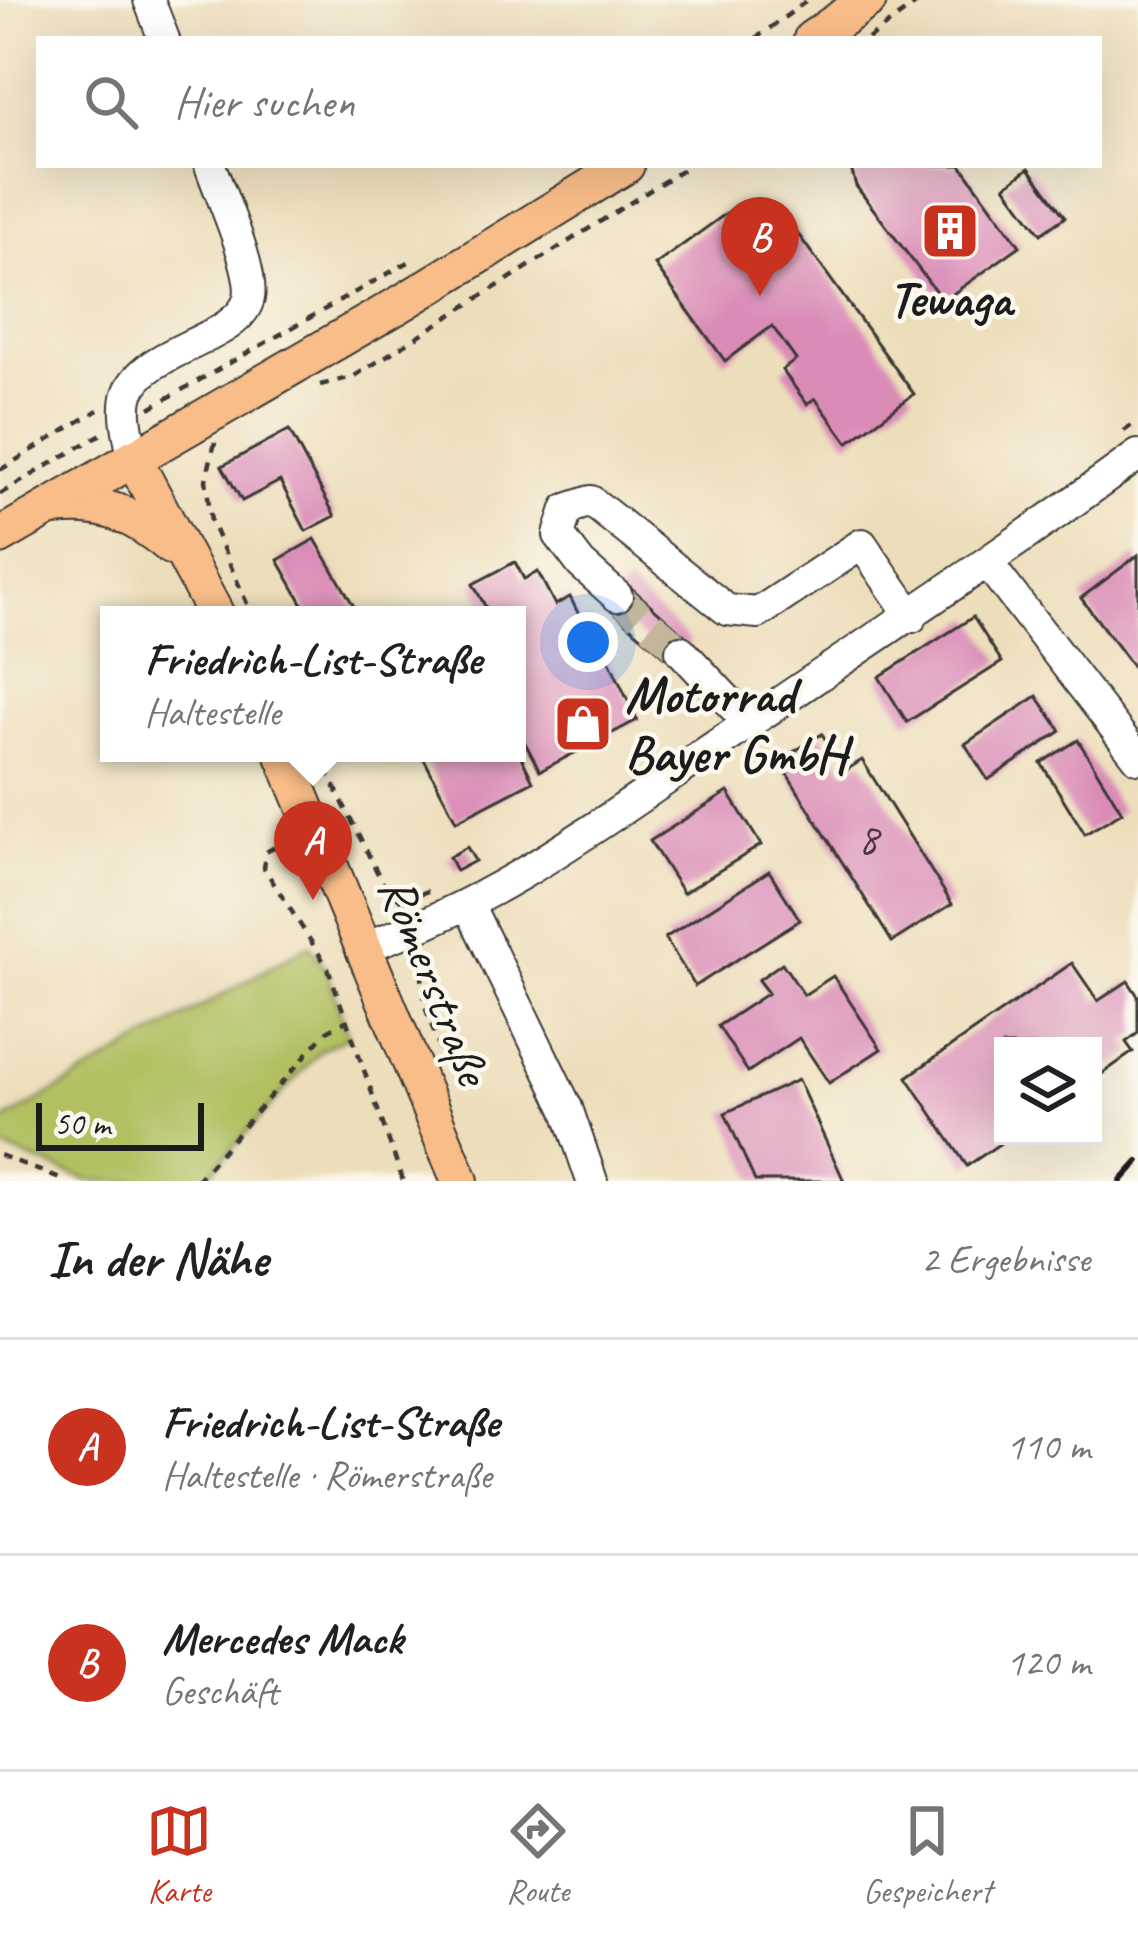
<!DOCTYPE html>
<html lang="de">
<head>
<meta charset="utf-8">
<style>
	:root { --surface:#fff; --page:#f2f2f2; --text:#202124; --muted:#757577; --line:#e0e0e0; --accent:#c8321e }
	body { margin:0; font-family:Caveat,sans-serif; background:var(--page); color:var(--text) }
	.controls { position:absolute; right:36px; bottom:36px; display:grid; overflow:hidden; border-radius:0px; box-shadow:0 12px 48px #0002 }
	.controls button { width:108px; height:108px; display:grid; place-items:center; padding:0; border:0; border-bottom:3px solid var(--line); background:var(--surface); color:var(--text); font:60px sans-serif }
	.scale { position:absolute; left:36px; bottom:30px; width:168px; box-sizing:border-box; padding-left:12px; border:6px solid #1c1c1c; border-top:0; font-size:33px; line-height:42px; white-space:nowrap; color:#1c1c1c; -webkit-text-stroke:9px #fbf7ec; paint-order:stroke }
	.you { position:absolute; left:588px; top:642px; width:42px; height:42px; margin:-30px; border:9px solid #fff; border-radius:50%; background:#1a73e8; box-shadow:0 0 0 18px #1a73e833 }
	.badge { display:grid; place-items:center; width:78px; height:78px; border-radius:50%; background:var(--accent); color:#fff; font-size:39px; font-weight:700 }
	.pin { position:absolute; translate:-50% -99px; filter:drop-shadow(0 3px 6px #0008) }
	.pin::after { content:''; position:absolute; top:63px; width:42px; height:36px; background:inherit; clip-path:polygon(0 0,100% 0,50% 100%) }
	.popup { position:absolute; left:100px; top:606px; width:426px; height:156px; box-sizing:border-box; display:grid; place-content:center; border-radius:0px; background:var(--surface); filter:drop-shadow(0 3px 9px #0005); font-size:39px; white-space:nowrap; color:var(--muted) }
	.popup b { font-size:45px; color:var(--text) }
	.popup::after { content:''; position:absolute; left:50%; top:100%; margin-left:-24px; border:24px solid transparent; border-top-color:var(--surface) }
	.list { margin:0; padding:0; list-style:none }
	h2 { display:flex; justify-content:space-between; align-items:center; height:156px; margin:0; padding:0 48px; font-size:51px }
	h2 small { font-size:39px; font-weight:400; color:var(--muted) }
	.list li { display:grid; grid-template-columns:78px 1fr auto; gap:36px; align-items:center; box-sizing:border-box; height:216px; padding:0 48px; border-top:3px solid var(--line) }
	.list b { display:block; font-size:45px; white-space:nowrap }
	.list p { margin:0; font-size:39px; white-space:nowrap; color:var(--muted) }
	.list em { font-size:39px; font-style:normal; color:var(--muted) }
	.icon { flex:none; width:66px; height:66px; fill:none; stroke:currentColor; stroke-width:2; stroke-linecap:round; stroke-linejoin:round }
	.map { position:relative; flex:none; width:1138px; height:1181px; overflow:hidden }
	.search { position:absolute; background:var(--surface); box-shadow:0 12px 48px #0002; left:36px; right:36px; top:36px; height:132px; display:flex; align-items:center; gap:30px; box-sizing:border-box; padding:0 42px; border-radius:0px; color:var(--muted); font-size:45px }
	.sheet { height:588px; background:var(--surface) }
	nav { display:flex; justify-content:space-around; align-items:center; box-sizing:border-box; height:168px; border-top:3px solid var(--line); background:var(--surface); font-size:33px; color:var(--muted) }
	nav a { display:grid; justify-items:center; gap:6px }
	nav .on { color:var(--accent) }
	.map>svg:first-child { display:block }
	.green { fill:#b2c062; stroke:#676e3f; stroke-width:3 }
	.building { fill:#da8cb7 }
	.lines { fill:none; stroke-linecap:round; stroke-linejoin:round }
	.minor-tunnel { stroke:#c3b79b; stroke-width:30; stroke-dasharray:30 15; stroke-linecap:butt }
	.minor-casing { stroke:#3b3934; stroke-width:34 }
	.major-casing { stroke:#3b3934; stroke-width:40 }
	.path { stroke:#3b3934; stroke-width:4.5; stroke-dasharray:9 9; stroke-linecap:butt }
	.minor { stroke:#fff; stroke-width:30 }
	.major { stroke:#f8bd89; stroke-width:36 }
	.rail { stroke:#1c1c1c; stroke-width:6 }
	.labels { text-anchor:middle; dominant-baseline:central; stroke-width:9; stroke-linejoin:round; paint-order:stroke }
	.number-label { font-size:45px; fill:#4c3843 }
	.poi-label { font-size:51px; font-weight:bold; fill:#1c1c1c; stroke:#fbf7ec }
	.street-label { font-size:51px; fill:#1c1c1c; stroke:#fbf7ec }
</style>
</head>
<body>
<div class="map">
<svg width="1138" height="1181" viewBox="0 0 1138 1181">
	<rect width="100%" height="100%" fill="#fbf7ec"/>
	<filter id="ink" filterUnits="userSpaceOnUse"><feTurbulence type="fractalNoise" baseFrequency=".00833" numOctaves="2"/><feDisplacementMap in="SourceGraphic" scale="24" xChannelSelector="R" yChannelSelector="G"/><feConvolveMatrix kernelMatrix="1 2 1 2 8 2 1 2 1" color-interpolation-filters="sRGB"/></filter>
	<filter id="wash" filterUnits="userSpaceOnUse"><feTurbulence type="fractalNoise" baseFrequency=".004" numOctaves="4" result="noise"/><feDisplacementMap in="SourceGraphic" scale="48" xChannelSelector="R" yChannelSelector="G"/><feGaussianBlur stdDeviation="2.7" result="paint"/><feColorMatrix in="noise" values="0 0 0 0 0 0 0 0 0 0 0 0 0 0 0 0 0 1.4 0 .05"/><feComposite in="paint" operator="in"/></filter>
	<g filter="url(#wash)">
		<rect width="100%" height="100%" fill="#eddebb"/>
		<path class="green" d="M309 945 327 970 348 1036 321 1050 203 1181H90L0 1147V1123Z"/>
		<g id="blocks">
			<g class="building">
				<path d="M850 165H961L1020 246 943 301 856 186Z"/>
				<path d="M1029 168 1065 217 1041 234 1005 186Z"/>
				<path d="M739 204 765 241 790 223 914 394 848 443 815 398 807 404 782 370 796 360 772 326 725 361 655 265Z"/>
				<path d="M289 430 335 516 306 531 280 481 242 501 222 466Z"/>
				<path d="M315 539 359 615H309L278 560Z"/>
				<path d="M1138 555V674L1081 598Z"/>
				<path d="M515 562 524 579 538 572 555 605 570 597 582 621 589 617 637 720 540 771 517 728 524 719 517 706V615H490L473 584Z"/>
				<path d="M627 584 691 641 672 663 607 606Z"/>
				<path d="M973 617 1002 662 907 722 879 677Z"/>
				<path d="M1037 696 1061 731 988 780 965 744Z"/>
				<path d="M822 734 845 771 862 760 952 904 892 942 779 761Z"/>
				<path d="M1078 740 1122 812 1085 834 1041 763Z"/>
				<path d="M421 753H519L533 781 456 821Z"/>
				<path d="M728 792 761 845 683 893 650 841Z"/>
				<path d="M467 847 475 861 456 871 449 857Z"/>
				<path d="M769 871 800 920 695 986 665 938Z"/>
				<path d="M782 963 804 995 833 976 881 1049 829 1083 799 1038 748 1072 718 1026 768 993 758 980Z"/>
				<path d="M1072 963 1098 1001 1128 981 1138 996V1033L1126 1042 1133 1052 1093 1080V1046H1003V1136H1011L967 1166 907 1077Z"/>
				<path d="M798 1080 844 1181H755L725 1113Z"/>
			</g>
		</g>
	</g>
	<g filter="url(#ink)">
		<use href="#blocks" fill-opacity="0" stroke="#3b3934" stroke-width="3"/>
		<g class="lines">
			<path class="minor-tunnel" d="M617 596 681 651"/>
			<g class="minor-casing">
				<g id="minor">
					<path d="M149 0 164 39"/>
					<path d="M133 458C130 438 122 413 128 394 145 347 239 341 249 298 255 270 220 195 210 165"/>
					<path d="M989 565 1138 758"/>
					<path d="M617 596 581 564 559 535 567 509 591 501 727 610 758 613 862 544 912 617"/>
					<path d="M681 651 749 723"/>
					<path d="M469 906 567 1108 592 1181"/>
					<path d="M366 946C501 902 613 814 730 736 867 643 1004 553 1138 455"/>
				</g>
			</g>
			<g class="major-casing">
				<g id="major">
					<path d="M812 39 868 0"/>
					<path d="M133 458 216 615"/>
					<path d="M55 507C105 501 134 515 172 547"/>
					<path d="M0 536 402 303 626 165"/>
					<path d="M283 753 460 1181"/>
				</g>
			</g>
			<g class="path">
				<path d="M755 39 808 0"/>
				<path d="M868 39 921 0"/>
				<path d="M320 385 353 377 690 165"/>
				<path d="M150 408 412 260"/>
				<path d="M1124 431 1138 421"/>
				<path d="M215 442 206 480 211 521 252 615"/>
				<path d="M0 470 98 410"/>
				<path d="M0 494 103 433"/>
				<path d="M318 753 382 882 404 903"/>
				<path d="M290 839 266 852 264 868 328 968 403 1181"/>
				<path d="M403 901 430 890"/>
				<path d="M419 954 426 1009 443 1059"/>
				<path d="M0 1155 65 1181"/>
				<path d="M196 1181 327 1031 346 1021"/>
			</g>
			<use href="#minor" class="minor"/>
			<use href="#major" class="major"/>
			<path class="rail" d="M1121 1181 1138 1162"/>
		</g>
	</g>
	<defs>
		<g id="building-square" transform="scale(3)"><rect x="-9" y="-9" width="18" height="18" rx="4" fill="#c8321e" stroke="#fbf7ec"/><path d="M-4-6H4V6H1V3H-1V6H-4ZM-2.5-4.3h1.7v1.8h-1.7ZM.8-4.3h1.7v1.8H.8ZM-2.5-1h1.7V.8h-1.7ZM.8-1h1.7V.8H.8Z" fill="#fff"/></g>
		<g id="shop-square" transform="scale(3)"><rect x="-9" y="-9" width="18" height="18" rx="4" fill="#c8321e" stroke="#fbf7ec"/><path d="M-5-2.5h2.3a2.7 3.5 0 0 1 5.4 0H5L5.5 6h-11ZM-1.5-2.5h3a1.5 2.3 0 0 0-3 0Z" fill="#fff"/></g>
	</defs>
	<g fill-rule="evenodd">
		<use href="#building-square" x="950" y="231"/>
		<use href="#shop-square" x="583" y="724"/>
	</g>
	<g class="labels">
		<g class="number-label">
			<text x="868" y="838">8</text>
		</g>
		<g class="poi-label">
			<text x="950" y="299">Tewaga</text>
			<text x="625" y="695" text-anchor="start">Motorrad<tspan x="625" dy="59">Bayer GmbH</tspan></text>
		</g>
		<g class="street-label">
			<text transform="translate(435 980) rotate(68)">Römerstraße</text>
		</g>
	</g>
</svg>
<div class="controls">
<button><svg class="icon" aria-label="layers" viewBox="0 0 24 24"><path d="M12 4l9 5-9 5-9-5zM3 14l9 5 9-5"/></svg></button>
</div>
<div class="scale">50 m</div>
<div class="you"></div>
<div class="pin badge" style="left:313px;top:900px">A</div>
<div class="popup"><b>Friedrich-List-Straße</b>Haltestelle</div>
<div class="pin badge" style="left:760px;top:296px">B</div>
<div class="search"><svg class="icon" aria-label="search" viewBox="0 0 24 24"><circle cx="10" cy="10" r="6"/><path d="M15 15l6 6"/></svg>Hier suchen</div>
</div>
<section class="sheet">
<h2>In der Nähe<small>2 Ergebnisse</small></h2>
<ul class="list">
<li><span class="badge">A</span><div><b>Friedrich-List-Straße</b><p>Haltestelle · Römerstraße</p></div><em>110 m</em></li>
<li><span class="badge">B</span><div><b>Mercedes Mack</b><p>Geschäft</p></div><em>120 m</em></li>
</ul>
</section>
<nav>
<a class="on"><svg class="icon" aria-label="map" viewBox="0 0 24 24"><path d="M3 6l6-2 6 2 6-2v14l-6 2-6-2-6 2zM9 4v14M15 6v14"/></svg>Karte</a>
<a><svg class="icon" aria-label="directions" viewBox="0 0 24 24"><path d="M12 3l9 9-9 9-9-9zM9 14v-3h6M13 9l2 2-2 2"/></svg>Route</a>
<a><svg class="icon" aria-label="saved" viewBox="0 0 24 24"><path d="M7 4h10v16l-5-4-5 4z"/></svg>Gespeichert</a>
</nav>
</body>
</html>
